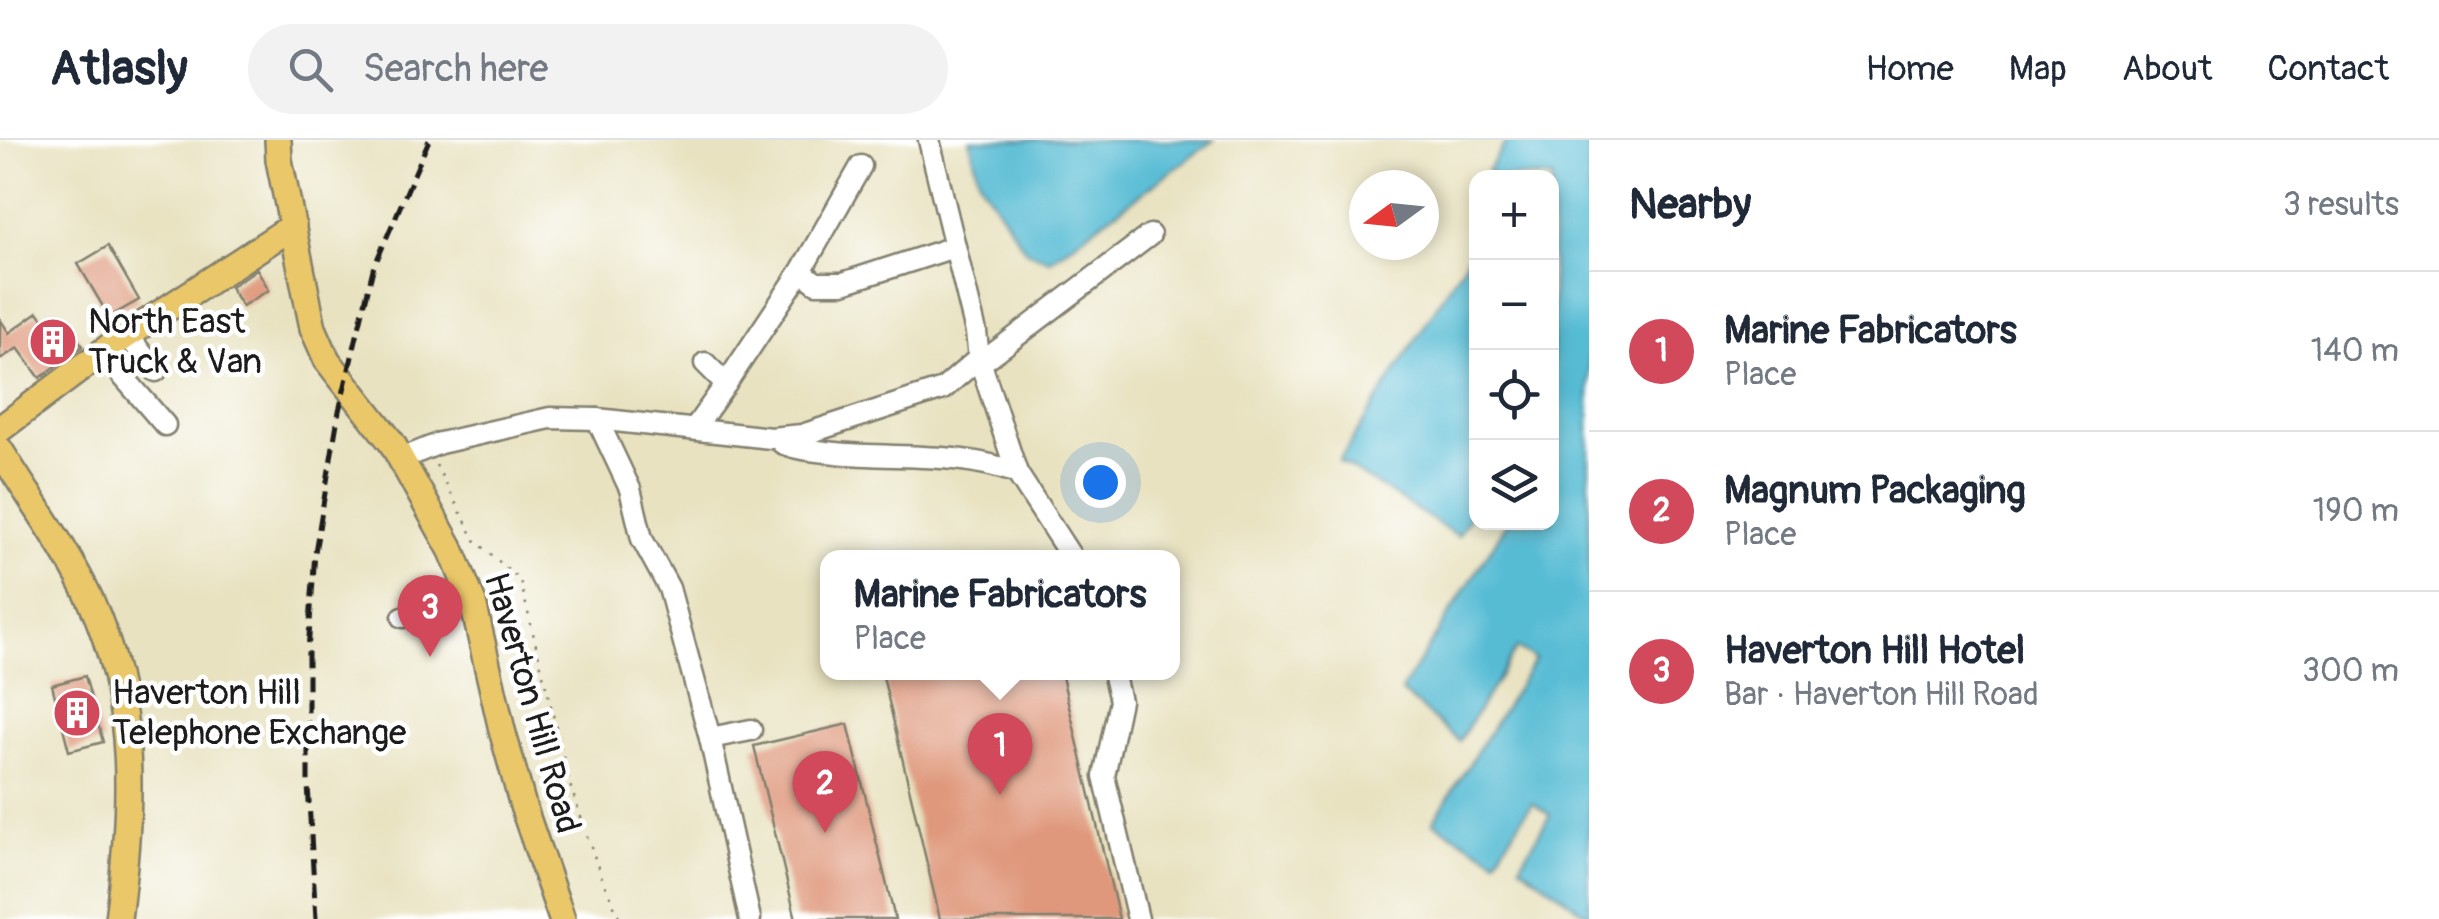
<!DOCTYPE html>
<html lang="en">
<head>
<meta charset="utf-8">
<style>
	:root { --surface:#fff; --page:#f2f2f3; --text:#1f2937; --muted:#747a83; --line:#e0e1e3; --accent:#d1495b }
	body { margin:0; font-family:Pangolin,sans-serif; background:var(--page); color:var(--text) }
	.controls { position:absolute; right:30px; top:30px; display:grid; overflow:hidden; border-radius:20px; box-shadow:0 5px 15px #0003 }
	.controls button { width:90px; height:90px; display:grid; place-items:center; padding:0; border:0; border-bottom:2px solid var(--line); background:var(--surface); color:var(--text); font:50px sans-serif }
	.compass { position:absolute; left:1349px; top:30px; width:90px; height:90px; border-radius:50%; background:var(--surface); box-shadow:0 5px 15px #0003; rotate:255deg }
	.you { position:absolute; left:1100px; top:342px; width:35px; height:35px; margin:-25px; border:8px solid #fff; border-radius:50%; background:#1a73e8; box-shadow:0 0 0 15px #1a73e833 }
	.badge { display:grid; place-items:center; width:65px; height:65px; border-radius:50%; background:var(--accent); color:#fff; font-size:32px; font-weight:700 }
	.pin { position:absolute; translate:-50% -82px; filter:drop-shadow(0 2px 5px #0008) }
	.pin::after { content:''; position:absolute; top:52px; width:35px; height:30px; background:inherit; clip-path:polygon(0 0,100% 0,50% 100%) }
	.popup { position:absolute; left:820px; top:410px; width:360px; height:130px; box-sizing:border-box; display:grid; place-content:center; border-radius:20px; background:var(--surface); filter:drop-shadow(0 2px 8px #0005); font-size:32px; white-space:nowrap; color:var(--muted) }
	.popup b { font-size:38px; color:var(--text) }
	.popup::after { content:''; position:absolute; left:50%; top:100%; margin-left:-20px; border:20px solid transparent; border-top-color:var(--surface) }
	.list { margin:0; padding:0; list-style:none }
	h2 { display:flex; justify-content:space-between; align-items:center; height:130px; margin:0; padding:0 40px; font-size:42px }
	h2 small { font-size:32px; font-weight:400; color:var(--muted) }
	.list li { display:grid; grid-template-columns:65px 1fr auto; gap:30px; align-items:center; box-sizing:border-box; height:160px; padding:0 40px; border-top:2px solid var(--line) }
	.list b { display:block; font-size:38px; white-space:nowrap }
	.list p { margin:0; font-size:32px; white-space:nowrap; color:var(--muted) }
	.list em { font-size:32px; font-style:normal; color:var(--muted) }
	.icon { flex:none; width:55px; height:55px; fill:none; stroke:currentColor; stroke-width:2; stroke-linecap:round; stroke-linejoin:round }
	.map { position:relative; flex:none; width:1589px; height:779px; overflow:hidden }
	header { display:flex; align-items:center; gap:60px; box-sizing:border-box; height:140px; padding:0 50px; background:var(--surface); border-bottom:2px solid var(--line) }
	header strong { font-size:48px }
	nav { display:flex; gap:55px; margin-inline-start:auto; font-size:35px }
	.search { width:700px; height:90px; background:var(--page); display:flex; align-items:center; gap:25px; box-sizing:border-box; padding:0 35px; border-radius:55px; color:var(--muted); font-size:38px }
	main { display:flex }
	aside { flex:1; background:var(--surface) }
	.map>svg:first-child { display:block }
	.water { fill:#56bcd4; stroke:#396c78; stroke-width:2.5 }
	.building { fill:#df987b }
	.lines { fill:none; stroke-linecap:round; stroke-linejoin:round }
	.minor-casing { stroke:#827f6e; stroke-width:25 }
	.major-casing { stroke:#827f6e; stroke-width:30 }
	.path { stroke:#827f6e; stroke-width:2.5; stroke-dasharray:2.5 8; stroke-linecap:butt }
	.minor { stroke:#fff; stroke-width:20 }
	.major { stroke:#eac769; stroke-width:25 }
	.rail { stroke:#1c1c1c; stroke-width:5; stroke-dasharray:15 8; stroke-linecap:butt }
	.labels { text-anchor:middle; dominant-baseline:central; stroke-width:9; stroke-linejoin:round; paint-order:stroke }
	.poi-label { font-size:35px; fill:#1c1c1c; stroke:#fff; text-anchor:start }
	.street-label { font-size:35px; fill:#1c1c1c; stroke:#fff }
</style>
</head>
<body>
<header>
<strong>Atlasly</strong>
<div class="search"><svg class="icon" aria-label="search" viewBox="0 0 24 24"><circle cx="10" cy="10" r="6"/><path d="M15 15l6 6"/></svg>Search here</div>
<nav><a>Home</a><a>Map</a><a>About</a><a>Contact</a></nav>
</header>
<main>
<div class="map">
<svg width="1589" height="779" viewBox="0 0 1589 779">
	<rect width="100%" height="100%" fill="#fff"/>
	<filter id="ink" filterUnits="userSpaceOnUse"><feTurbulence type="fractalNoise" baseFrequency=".01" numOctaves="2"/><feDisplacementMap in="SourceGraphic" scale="20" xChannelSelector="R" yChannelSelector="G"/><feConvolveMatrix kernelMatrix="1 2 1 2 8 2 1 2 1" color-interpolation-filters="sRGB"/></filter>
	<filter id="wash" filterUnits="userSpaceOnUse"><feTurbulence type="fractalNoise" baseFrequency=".0048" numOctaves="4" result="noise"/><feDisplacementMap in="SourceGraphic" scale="40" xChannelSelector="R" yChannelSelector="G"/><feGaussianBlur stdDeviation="2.25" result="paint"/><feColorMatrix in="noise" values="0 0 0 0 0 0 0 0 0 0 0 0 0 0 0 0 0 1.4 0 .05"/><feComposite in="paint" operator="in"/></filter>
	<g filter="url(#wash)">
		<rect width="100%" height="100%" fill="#e8e2c0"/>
		<g class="water">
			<path d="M970 0H1214L1050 120 1026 111 979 40Z"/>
			<path d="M1508 0H1589V776L1520 725 1550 675 1532 663 1496 719 1433 682 1535 519 1517 508 1459 601 1401 551 1507 383 1552 382V38L1497 37 1487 31Z"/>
			<path d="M1476 104V366L1458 396 1339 321Z"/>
		</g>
		<g id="blocks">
			<g class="building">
				<path d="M108 106 139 160 109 177 78 124Z"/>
				<path d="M257 129 269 150 242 166 230 147Z"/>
				<path d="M38 172 54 194 67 184 83 206 40 238 18 208 0 219V179L9 193Z"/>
				<path d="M882 532H1061L1119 779H940Z"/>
				<path d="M85 536 103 602 69 611 52 545Z"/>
				<path d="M848 584 895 779H796L754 606Z"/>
			</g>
		</g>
	</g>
	<g filter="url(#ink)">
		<use href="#blocks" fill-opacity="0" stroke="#827f6e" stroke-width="2.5"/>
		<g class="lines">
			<g class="minor-casing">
				<g id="minor">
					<path d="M801 131 816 143H843L954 107"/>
					<path d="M127 195 156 231"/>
					<path d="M102 212 165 285"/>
					<path d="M979 218 1017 333 1072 418"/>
					<path d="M981 223 1150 95"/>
					<path d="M726 244 801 131 861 26"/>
					<path d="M597 279 630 349 642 399 669 448 710 598 751 590"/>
					<path d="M694 289 726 244 705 223"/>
					<path d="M782 303C798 310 818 311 836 313 896 319 960 311 1017 333"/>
					<path d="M401 319 440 303 550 278 597 279 771 298 802 295 943 249 979 218 976 192 929 0"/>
					<path d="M403 477 473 463"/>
					<path d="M1113 532 1120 561 1104 636 1138 779"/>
					<path d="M710 598 750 779"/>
				</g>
			</g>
			<g class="major-casing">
				<g id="major">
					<path d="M278 0 279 20 313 188 327 220 392 303 452 411 473 463 502 590 523 666 562 779"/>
					<path d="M0 289 112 205 293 86"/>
					<path d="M0 310C30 359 67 409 91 461 138 565 132 670 118 779"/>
				</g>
			</g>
			<path class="path" d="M436 325 475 400 520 440 571 648 600 733 620 779"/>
			<use href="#minor" class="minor"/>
			<use href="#major" class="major"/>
			<path class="rail" d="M316 779 308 645V511L315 412 339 271 373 129 429 0"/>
		</g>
	</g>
	<defs>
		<g id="building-disc" transform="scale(2.5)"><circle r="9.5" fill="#d1495b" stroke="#fff"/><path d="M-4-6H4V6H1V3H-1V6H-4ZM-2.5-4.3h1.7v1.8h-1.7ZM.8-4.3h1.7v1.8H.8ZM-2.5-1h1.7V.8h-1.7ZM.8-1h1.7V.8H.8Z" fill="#fff"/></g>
	</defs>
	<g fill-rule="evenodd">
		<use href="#building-disc" x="53" y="202"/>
		<use href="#building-disc" x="77" y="573"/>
	</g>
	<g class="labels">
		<g class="poi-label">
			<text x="88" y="182">North East<tspan x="88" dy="40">Truck &amp; Van</tspan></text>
			<text x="112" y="553">Haverton Hill<tspan x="112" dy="40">Telephone Exchange</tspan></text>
		</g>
		<g class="street-label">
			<text transform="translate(532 563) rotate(74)">Haverton Hill Road</text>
		</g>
	</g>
</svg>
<div class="controls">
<button>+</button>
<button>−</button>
<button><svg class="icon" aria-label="locate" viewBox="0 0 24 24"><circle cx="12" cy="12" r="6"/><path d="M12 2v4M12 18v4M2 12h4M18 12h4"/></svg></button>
<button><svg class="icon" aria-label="layers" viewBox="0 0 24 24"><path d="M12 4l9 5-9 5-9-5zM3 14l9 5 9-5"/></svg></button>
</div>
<svg class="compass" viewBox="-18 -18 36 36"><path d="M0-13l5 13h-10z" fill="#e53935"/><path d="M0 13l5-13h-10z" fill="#747a83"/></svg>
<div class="you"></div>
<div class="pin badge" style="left:1000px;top:655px">1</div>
<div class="popup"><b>Marine Fabricators</b>Place</div>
<div class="pin badge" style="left:825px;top:693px">2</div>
<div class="pin badge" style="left:430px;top:517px">3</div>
</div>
<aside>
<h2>Nearby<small>3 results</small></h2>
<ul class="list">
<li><span class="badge">1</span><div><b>Marine Fabricators</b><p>Place</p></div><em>140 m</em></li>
<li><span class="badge">2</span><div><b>Magnum Packaging</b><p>Place</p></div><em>190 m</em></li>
<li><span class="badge">3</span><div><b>Haverton Hill Hotel</b><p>Bar · Haverton Hill Road</p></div><em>300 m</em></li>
</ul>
</aside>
</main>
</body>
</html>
